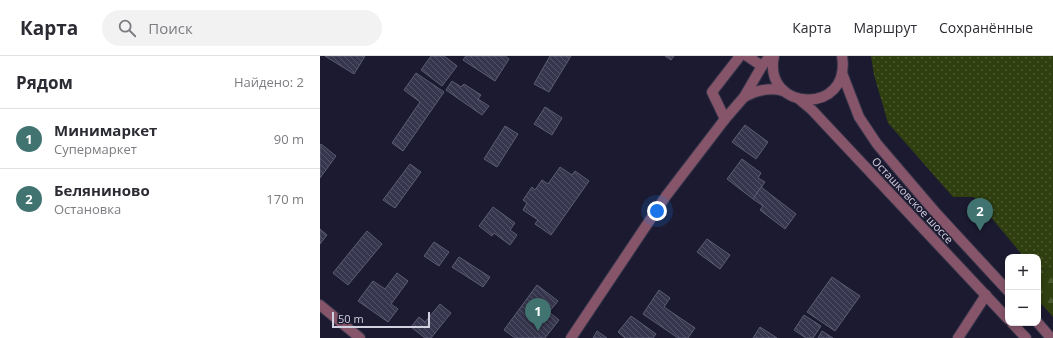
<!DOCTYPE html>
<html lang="ru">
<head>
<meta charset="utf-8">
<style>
	:root { --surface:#fff; --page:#f2f2f3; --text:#2b2b33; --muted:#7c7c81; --line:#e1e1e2; --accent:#417471 }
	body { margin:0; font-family:"Open Sans",sans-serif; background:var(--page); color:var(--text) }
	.controls { position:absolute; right:12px; bottom:12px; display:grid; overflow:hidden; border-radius:8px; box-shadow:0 2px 6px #0003 }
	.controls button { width:36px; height:36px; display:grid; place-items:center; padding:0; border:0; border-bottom:1px solid var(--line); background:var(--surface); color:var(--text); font:20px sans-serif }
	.scale { position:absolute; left:12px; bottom:10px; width:98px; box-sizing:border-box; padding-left:4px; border:2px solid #d1d1e0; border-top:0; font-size:11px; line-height:14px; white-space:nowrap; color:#d1d1e0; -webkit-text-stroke:3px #1b1a30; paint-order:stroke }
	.you { position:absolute; left:337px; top:155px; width:14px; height:14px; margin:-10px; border:3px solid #fff; border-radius:50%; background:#1a73e8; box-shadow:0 0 0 6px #1a73e833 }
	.badge { display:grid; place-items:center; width:26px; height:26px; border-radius:50%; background:var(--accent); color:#fff; font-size:13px; font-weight:700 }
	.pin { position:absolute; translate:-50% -33px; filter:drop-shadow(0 1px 2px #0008) }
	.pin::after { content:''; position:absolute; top:21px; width:14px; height:12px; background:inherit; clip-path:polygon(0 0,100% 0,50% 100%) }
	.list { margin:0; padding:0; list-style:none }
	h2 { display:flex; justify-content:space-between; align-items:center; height:52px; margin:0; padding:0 16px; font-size:17px }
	h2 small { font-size:13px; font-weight:400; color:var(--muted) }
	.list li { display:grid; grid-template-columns:26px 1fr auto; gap:12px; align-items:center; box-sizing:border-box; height:60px; padding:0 16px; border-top:1px solid var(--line) }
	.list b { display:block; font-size:15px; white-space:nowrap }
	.list p { margin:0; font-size:13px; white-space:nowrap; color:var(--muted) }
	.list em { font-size:13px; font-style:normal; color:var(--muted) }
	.icon { flex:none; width:22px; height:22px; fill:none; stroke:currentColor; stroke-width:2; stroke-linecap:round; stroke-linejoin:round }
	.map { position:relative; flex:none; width:733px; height:282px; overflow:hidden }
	header { display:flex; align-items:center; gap:24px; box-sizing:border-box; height:56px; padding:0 20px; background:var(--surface); border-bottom:1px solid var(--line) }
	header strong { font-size:19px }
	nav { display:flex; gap:22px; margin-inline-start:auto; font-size:14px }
	.search { width:280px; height:36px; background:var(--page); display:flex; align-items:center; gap:10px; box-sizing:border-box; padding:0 14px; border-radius:22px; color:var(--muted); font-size:15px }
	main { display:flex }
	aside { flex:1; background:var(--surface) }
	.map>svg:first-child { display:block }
	.grass { fill:url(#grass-dots) }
	.forest { fill:url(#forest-firs) }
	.building { fill:url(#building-back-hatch); stroke:#5d5c76 }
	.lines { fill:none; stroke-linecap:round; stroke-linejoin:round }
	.minor-casing { stroke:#343449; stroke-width:12 }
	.minor { stroke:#86556a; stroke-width:10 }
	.labels { text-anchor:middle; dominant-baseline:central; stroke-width:3; stroke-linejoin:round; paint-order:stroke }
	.street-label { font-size:11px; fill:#d1d1e0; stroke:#1b1a30 }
</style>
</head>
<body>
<header>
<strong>Карта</strong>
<div class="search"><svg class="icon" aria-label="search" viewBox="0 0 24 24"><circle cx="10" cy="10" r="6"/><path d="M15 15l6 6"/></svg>Поиск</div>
<nav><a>Карта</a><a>Маршрут</a><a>Сохранённые</a></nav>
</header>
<main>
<aside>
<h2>Рядом<small>Найдено: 2</small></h2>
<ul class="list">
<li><span class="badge">1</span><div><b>Минимаркет</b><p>Супермаркет</p></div><em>90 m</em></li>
<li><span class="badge">2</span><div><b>Беляниново</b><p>Остановка</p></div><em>170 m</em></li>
</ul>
</aside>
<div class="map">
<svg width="733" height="282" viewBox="0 0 733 282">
	<defs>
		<pattern id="grass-dots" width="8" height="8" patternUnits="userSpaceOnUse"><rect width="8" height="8" fill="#2f3f10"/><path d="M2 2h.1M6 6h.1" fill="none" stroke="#4c5a32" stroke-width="1.8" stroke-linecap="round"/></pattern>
		<pattern id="forest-firs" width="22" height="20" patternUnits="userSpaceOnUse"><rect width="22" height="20" fill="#2f3f10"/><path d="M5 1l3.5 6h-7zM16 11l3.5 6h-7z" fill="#4c5a32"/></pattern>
		<pattern id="building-back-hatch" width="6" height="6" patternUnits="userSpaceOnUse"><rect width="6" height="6" fill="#37364f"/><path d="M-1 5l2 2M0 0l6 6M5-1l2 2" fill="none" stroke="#535268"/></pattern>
	</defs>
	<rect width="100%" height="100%" fill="#1b1a30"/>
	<path class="grass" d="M551 0H733V214L718 213V201H704L654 141H633L568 67 554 19Z"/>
	<path class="forest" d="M718 213 733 214V261L718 244Z"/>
	<g class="building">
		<path d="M5 0H45L34 18Z"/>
		<path d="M111 0H124L137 10 122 30 101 14Z"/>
		<path d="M146 0H185L189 3 175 25 143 4Z"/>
		<path d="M230 0H251L229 36 214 28Z"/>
		<path d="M345 0H354L351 4Z"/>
		<path d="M96 17 124 36 83 95 72 87 100 46 84 34Z"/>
		<path d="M132 25 141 31 144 28 161 39 158 43 169 50 162 59 126 34Z"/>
		<path d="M225 51 242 62 232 79 214 68Z"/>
		<path d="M425 69 448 86 436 103 412 86Z"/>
		<path d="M185 70 198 78 177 111 164 103Z"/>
		<path d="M1 88 16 100 0 122V90Z"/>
		<path d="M422 103 441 117 438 122 445 126 433 143 407 123Z"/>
		<path d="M90 108 101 116 75 152 63 144Z"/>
		<path d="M240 111 252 119 255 115 269 125 231 179 215 168 218 164 203 154 207 147 203 144 212 131 215 134 222 124 228 128Z"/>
		<path d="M441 131 476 158 465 173 440 154 443 150 433 143Z"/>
		<path d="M173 151 195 167 190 174 197 179 190 189 174 177 172 180 159 170Z"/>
		<path d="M0 173 7 179 0 188Z"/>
		<path d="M47 175 62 188 28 229 13 217Z"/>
		<path d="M387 183 410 199 400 213 377 196Z"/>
		<path d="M114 186 129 196 119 210 104 200Z"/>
		<path d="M139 201 170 221 163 231 132 211Z"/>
		<path d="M77 217 88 225 71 248 78 253 68 266 38 245 53 225 65 233Z"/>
		<path d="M512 221 540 240 515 275 487 256Z"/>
		<path d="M217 229 238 245 229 256 239 264 225 282H195L184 274Z"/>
		<path d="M339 234 350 242 344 251 375 272 368 282H358L323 258Z"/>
		<path d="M120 248 131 257 111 282H105L91 271 99 261 105 266Z"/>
		<path d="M484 259 501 270 493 282H486L474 274Z"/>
		<path d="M311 260 336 278 333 282H305L298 276Z"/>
		<path d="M440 271 457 282H433Z"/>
		<path d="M277 275 287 282H273Z"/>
		<path d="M502 275 513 282H498Z"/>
	</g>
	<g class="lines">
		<g class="minor-casing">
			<g id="minor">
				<path d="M427 0 442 10"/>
				<path d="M454 0C442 56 532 60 522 0"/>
				<path d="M522 17 539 61 557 88 616 157 688 235"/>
				<path d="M424 41C437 34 449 31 463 35"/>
				<path d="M480 44 492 54 688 263"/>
				<path d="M405 63 392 36 420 0"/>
				<path d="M0 249 40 282"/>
				<path d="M692 267 706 282"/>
				<path d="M718 267 731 282"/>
				<path d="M251 282 346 140 405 63 424 41 442 10 450 0"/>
				<path d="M638 282 666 239"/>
			</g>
		</g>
		<use href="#minor" class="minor"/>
	</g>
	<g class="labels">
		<g class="street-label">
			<text transform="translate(593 144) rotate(47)">Осташковское шоссе</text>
		</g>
	</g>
</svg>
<div class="controls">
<button>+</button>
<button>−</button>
</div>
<div class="scale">50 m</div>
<div class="you"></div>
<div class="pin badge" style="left:218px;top:275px">1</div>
<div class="pin badge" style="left:660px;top:175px">2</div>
</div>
</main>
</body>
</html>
